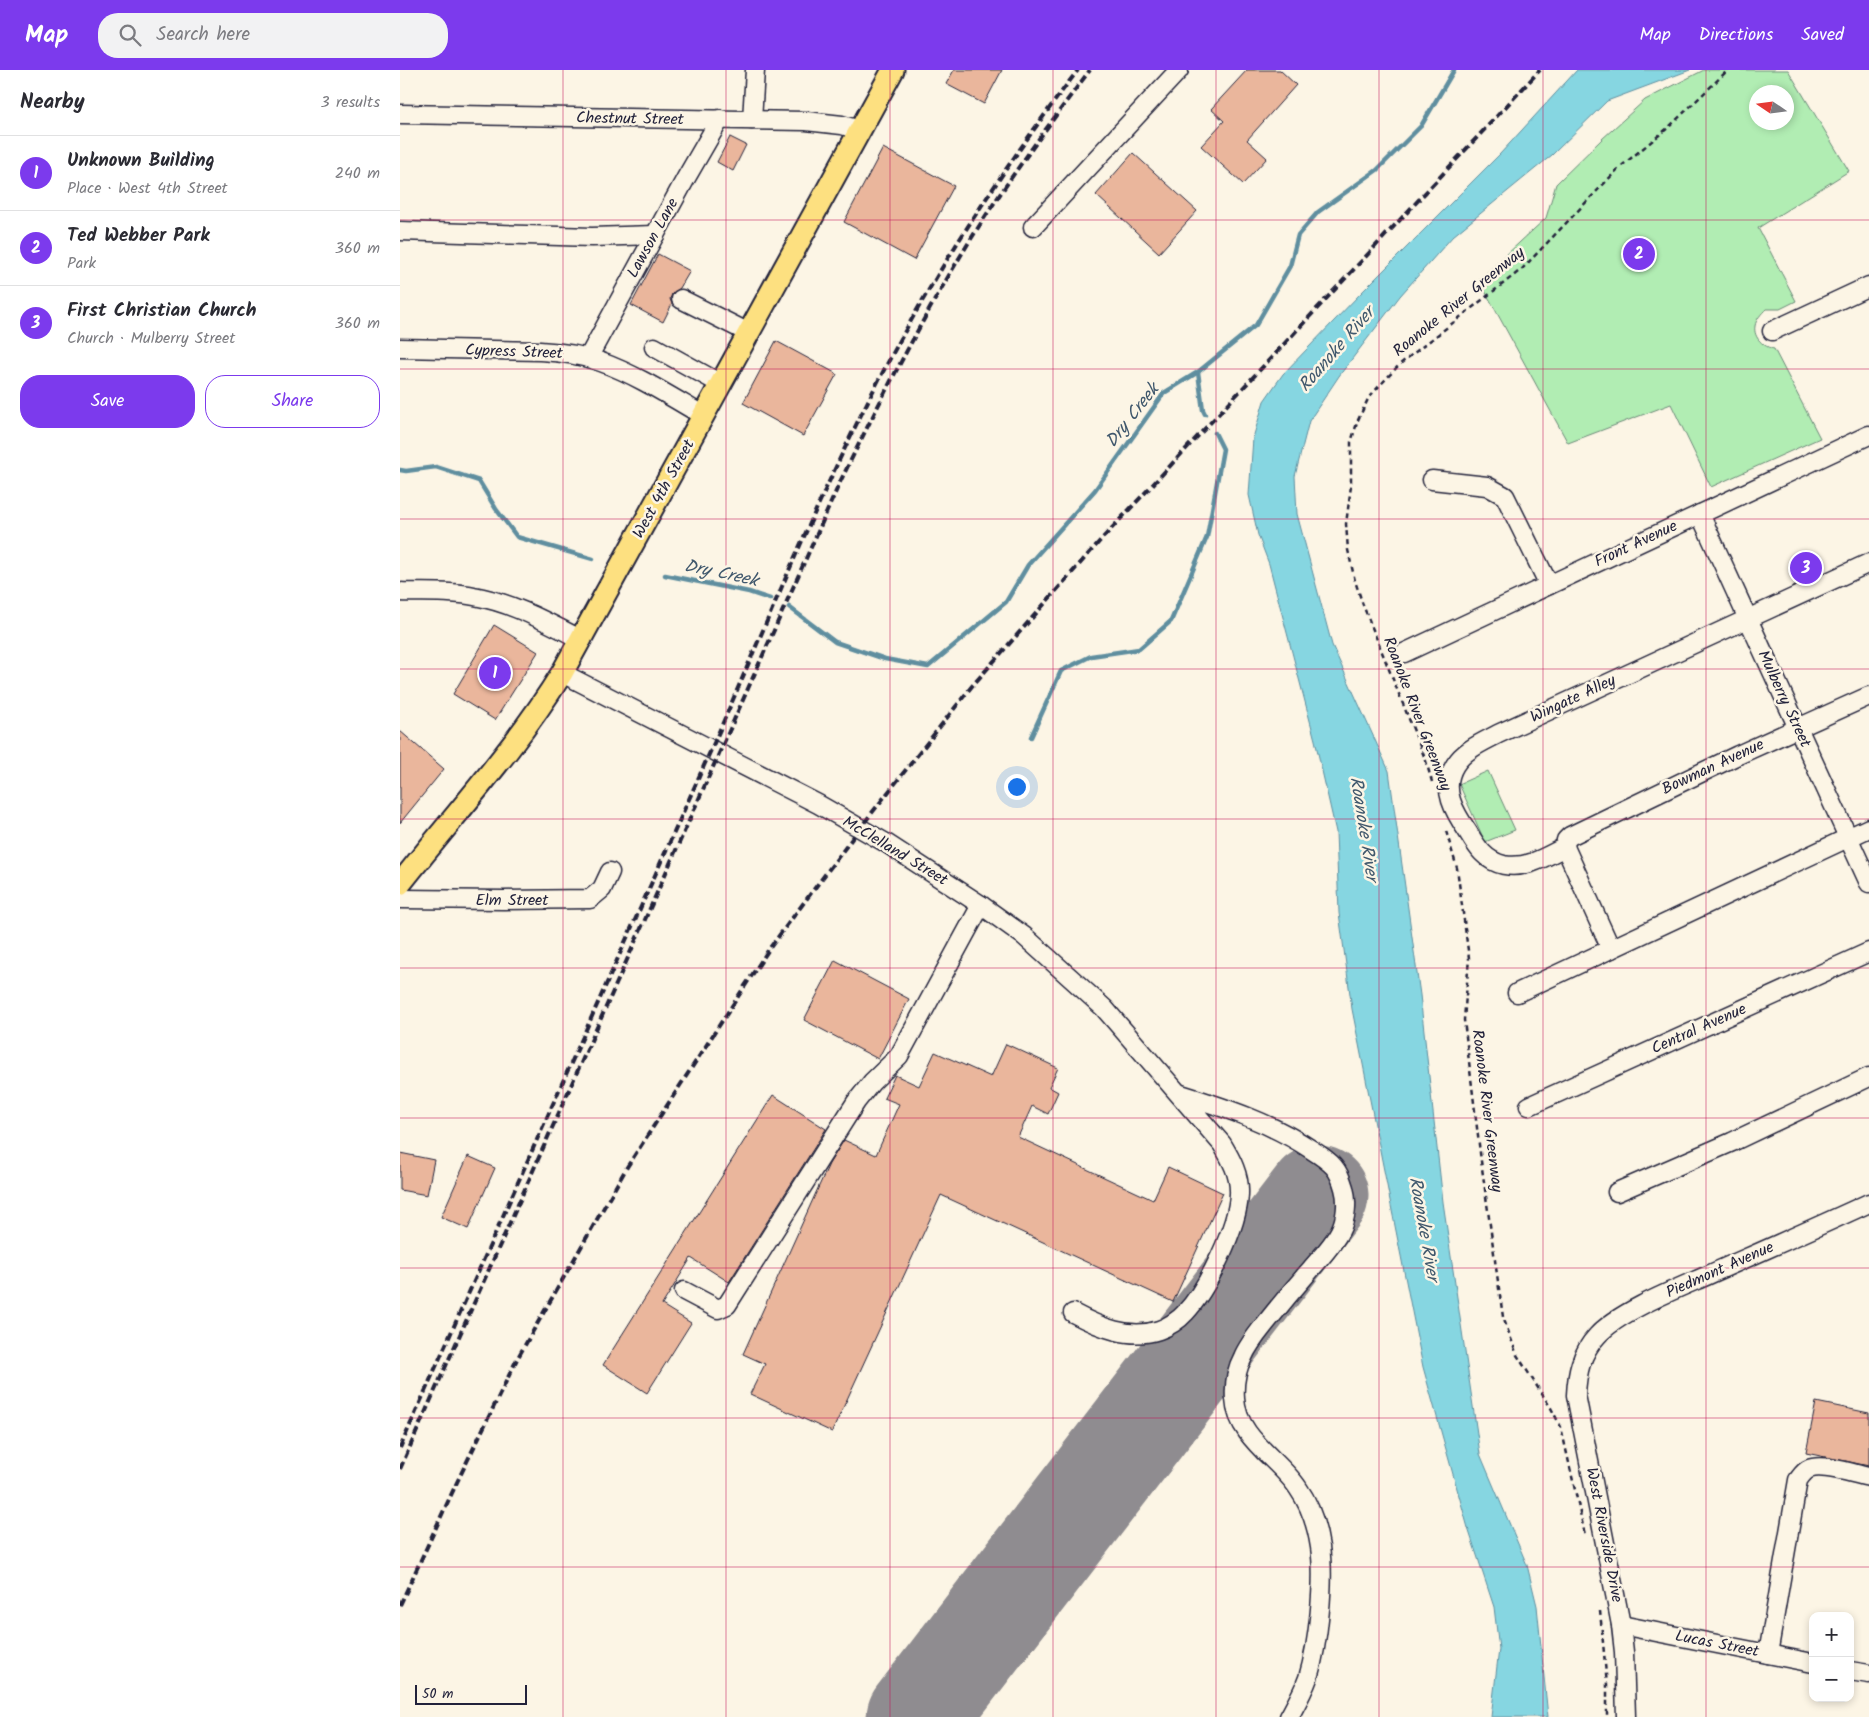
<!DOCTYPE html>
<html lang="en">
<head>
<meta charset="utf-8">
<style>
	:root { --surface:#fff; --page:#f2f2f3; --text:#2b2b33; --muted:#7c7c81; --line:#e1e1e2; --accent:#7c3aed }
	body { margin:0; font-family:Kalam,sans-serif; background:var(--page); color:var(--text) }
	.controls { position:absolute; right:15px; bottom:15px; display:grid; overflow:hidden; border-radius:10px; box-shadow:0 2px 8px #0003 }
	.controls button { width:45px; height:45px; display:grid; place-items:center; padding:0; border:0; border-bottom:1px solid var(--line); background:var(--surface); color:var(--text); font:25px sans-serif }
	.compass { position:absolute; left:1349px; top:15px; width:45px; height:45px; border-radius:50%; background:var(--surface); box-shadow:0 2px 8px #0003; rotate:283deg }
	.scale { position:absolute; left:15px; bottom:12px; width:112px; box-sizing:border-box; padding-left:5px; border:2px solid #22223b; border-top:0; font-size:14px; line-height:18px; white-space:nowrap; color:#22223b; -webkit-text-stroke:4px #fcf5e5; paint-order:stroke }
	.you { position:absolute; left:616px; top:716px; width:18px; height:18px; margin:-12px; border:4px solid #fff; border-radius:50%; background:#1a73e8; box-shadow:0 0 0 8px #1a73e833 }
	.badge { display:grid; place-items:center; width:32px; height:32px; border-radius:50%; background:var(--accent); color:#fff; font-size:16px; font-weight:700 }
	.pin { position:absolute; translate:-50% -50%; border:2px solid #fff; box-shadow:0 1px 5px #0006 }
	.list { margin:0; padding:0; list-style:none }
	h2 { display:flex; justify-content:space-between; align-items:center; height:65px; margin:0; padding:0 20px; font-size:21px }
	h2 small { font-size:16px; font-weight:400; color:var(--muted) }
	.list li { display:grid; grid-template-columns:32px 1fr auto; gap:15px; align-items:center; box-sizing:border-box; height:75px; padding:0 20px; border-top:1px solid var(--line) }
	.list b { display:block; font-size:19px; white-space:nowrap }
	.list p { margin:0; font-size:16px; white-space:nowrap; color:var(--muted) }
	.list em { font-size:16px; font-style:normal; color:var(--muted) }
	.actions { display:flex; gap:10px; padding:15px 20px }
	.actions a { flex:1; padding:11px 0; border:1px solid var(--accent); border-radius:20px; text-align:center; font-size:18px; color:var(--accent) }
	.actions .main { background:var(--accent); color:#fff }
	.icon { flex:none; width:28px; height:28px; fill:none; stroke:currentColor; stroke-width:2; stroke-linecap:round; stroke-linejoin:round }
	.map { position:relative; flex:none; width:1469px; height:1647px; overflow:hidden }
	header { display:flex; align-items:center; gap:30px; box-sizing:border-box; height:70px; padding:0 25px; background:var(--accent); color:#fff }
	header strong { font-size:24px }
	nav { display:flex; gap:28px; margin-inline-start:auto; font-size:18px }
	.search { width:350px; height:45px; background:var(--page); display:flex; align-items:center; gap:12px; box-sizing:border-box; padding:0 18px; border-radius:20px; color:var(--muted); font-size:19px }
	main { display:flex }
	aside { flex:1; background:var(--surface) }
	.map>svg:first-child { display:block }
	.green { fill:#b1edb3; stroke:#6a8877; fill-rule:evenodd }
	.water { fill:#86d6e1; stroke:#5e8e9f }
	.lines { fill:none; stroke-linecap:round; stroke-linejoin:round }
	.stream { stroke:#5e8e9f; stroke-width:4.5 }
	.runway { stroke:#8f8c90; stroke-width:101 }
	.building { fill:#eab69c; stroke:#22223b }
	.minor-casing { stroke:#22223b; stroke-width:21 }
	.major-casing { stroke:#22223b; stroke-width:25 }
	.path { stroke:#22223b; stroke-width:2.5; stroke-dasharray:5 4; stroke-linecap:butt }
	.minor { stroke:#fcf5e5; stroke-width:18 }
	.major { stroke:#fde080; stroke-width:21 }
	.rail { stroke:#22223b; stroke-width:4; stroke-dasharray:8 4; stroke-linecap:butt }
	.grid { fill:none; stroke:#c2185b; stroke-width:1; stroke-opacity:0.55 }
	.labels { text-anchor:middle; dominant-baseline:central; stroke-width:5; stroke-linejoin:round; paint-order:stroke }
	.street-label { font-size:16px; fill:#22223b; stroke:#fcf5e5 }
	.water-label { font-size:18px; font-style:italic; fill:#40586d; stroke:#fcf5e5 }
</style>
</head>
<body>
<header>
<strong>Map</strong>
<div class="search"><svg class="icon" aria-label="search" viewBox="0 0 24 24"><circle cx="10" cy="10" r="6"/><path d="M15 15l6 6"/></svg>Search here</div>
<nav><a>Map</a><a>Directions</a><a>Saved</a></nav>
</header>
<main>
<aside>
<h2>Nearby<small>3 results</small></h2>
<ul class="list">
<li><span class="badge">1</span><div><b>Unknown Building</b><p>Place · West 4th Street</p></div><em>240 m</em></li>
<li><span class="badge">2</span><div><b>Ted Webber Park</b><p>Park</p></div><em>360 m</em></li>
<li><span class="badge">3</span><div><b>First Christian Church</b><p>Church · Mulberry Street</p></div><em>360 m</em></li>
</ul>
<div class="actions"><a class="main">Save</a><a>Share</a></div>
</aside>
<div class="map">
<svg width="1469" height="1647" viewBox="0 0 1469 1647">
	<rect width="100%" height="100%" fill="#fcf5e5"/>
	<filter id="ink" filterUnits="userSpaceOnUse"><feTurbulence type="fractalNoise" baseFrequency=".02" numOctaves="2"/><feDisplacementMap in="SourceGraphic" scale="10" xChannelSelector="R" yChannelSelector="G"/><feConvolveMatrix kernelMatrix="1 2 1 2 8 2 1 2 1" color-interpolation-filters="sRGB"/></filter>
	<g filter="url(#ink)">
		<g class="green">
			<path d="M1304 0H1388L1449 101 1358 158 1396 231 1380 239H1366C1362 243 1356 249 1355 256 1353 268 1364 277 1374 279L1420 368 1311 417 1271 334 1168 373 1079 210 1146 148 1156 114 1202 69 1245 30ZM1356 22H1386V52H1356Z"/>
			<path d="M1088 701 1115 760 1085 772 1059 714Z"/>
		</g>
		<path class="water" d="M1177 0H1290L1207 31 1152 85 1053 166 1000 226 939 306 909 351 895 406 897 444 932 575 989 701 1020 925 1043 1132 1080 1384 1127 1495 1137 1536 1148 1647H1091L1099 1579 1094 1537 1068 1458 1023 1297 952 939 939 843 936 762 915 670 869 494 858 465 849 425 853 368 864 331 883 304 959 225 1100 84Z"/>
		<g class="lines">
			<g class="stream">
				<path d="M798 302 803 340 805 344"/>
				<path d="M0 400 6 401 36 397 79 411 96 439 117 467 193 489"/>
				<path d="M265 505 349 522 370 529"/>
				<path d="M389 537 435 572 485 589 528 597 606 532 628 495 695 420 764 323 798 302 856 255 890 196 898 165 918 142 977 100 1021 56 1054 0"/>
				<path d="M631 667 661 601 691 586 739 579 771 551 807 467 823 379 815 363"/>
			</g>
			<path class="runway" d="M517 1647 918 1126"/>
		</g>
		<g class="building">
			<path d="M554 0H602L584 34 546 14Z"/>
			<path d="M847 0H880L896 15 847 70 867 88 843 114 801 76 824 51 811 39Z"/>
			<path d="M330 67 346 75 333 101 317 92Z"/>
			<path d="M483 78 554 116 514 190 444 152Z"/>
			<path d="M733 83 797 141 759 183 696 125Z"/>
			<path d="M258 184 290 201 280 218 272 224 270 229 272 234 263 252 231 235Z"/>
			<path d="M376 271 437 304 403 366 343 333Z"/>
			<path d="M94 555 138 582 95 650 53 624Z"/>
			<path d="M0 661 44 699 0 753Z"/>
			<path d="M435 890 509 929 478 989 404 950Z"/>
			<path d="M606 974 658 998 649 1017 658 1022 648 1044 632 1036 618 1067 753 1130 768 1097 823 1123 773 1232 541 1125 432 1362 350 1324 365 1294 343 1284 429 1094 444 1070 476 1085 499 1034 484 1028 495 1005 519 1016 535 982 591 1007Z"/>
			<path d="M373 1025 426 1059 329 1212 291 1188 262 1235 291 1253 247 1323 203 1295Z"/>
			<path d="M0 1083 34 1090 27 1125 0 1120Z"/>
			<path d="M68 1086 95 1098 68 1159 41 1147Z"/>
			<path d="M1416 1332 1469 1343V1396L1406 1383Z"/>
		</g>
		<g class="lines">
			<g class="minor-casing">
				<g id="minor">
					<path d="M0 44 406 51 442 55 460 60"/>
					<path d="M352 50 355 0"/>
					<path d="M633 157 779 0"/>
					<path d="M0 161 192 167 255 165"/>
					<path d="M281 229 349 263"/>
					<path d="M1372 261 1469 216"/>
					<path d="M254 277 321 314"/>
					<path d="M0 278 140 281C161 282 182 285 201 292 237 305 271 327 304 346"/>
					<path d="M188 288 286 108 320 49"/>
					<path d="M1032 410 1087 416 1105 426 1149 515"/>
					<path d="M1300 444 1469 813"/>
					<path d="M0 522C25 523 50 521 74 526 113 533 147 552 182 570"/>
					<path d="M1004 583 1469 365"/>
					<path d="M162 603 418 734 486 773 581 835 624 866 704 938 822 1074C831 1089 840 1105 839 1124 838 1156 807 1220 785 1243 779 1250 768 1257 759 1260 730 1270 699 1257 673 1243"/>
					<path d="M1165 777C1145 787 1127 799 1104 795 1085 791 1077 777 1068 762 1055 743 1040 719 1055 695 1064 680 1083 672 1098 664L1469 493"/>
					<path d="M1165 777 1166 770 1170 766 1338 685 1469 626"/>
					<path d="M1165 777 1211 879"/>
					<path d="M0 829 104 830 190 829 202 819 210 802"/>
					<path d="M1117 923 1469 758"/>
					<path d="M781 1024C826 1038 872 1053 912 1080 920 1085 928 1090 934 1097 939 1103 942 1111 944 1118 948 1132 946 1149 940 1161 933 1175 921 1187 911 1199 895 1217 880 1235 865 1254 857 1264 848 1275 843 1287 836 1300 834 1315 835 1329 837 1368 879 1389 898 1418 910 1435 917 1457 920 1477 925 1512 918 1575 908 1608 903 1622 896 1634 889 1647"/>
					<path d="M1129 1036 1469 882"/>
					<path d="M1217 1122 1332 1072 1469 1007"/>
					<path d="M284 1221 318 1239 327 1235 456 1032 472 1012 499 986 581 835"/>
					<path d="M1221 1555 1413 1593"/>
					<path d="M1368 1584 1398 1410C1401 1406 1404 1401 1409 1399 1422 1393 1455 1404 1469 1407"/>
					<path d="M1450 1601 1469 1604"/>
					<path d="M1226 1647 1224 1582 1221 1555 1176 1325C1177 1303 1181 1283 1197 1266 1218 1242 1276 1219 1306 1206 1360 1182 1415 1158 1469 1133"/>
				</g>
			</g>
			<g class="major-casing">
				<path id="major" d="M0 814C55 744 115 679 162 603L493 0"/>
			</g>
			<g class="path">
				<path d="M1032 712 1026 691 963 535 955 511 948 480 946 454 951 416V372L958 350 969 327 1000 294 1122 199 1219 98 1269 57 1328 0"/>
				<path d="M1046 761 1057 798 1069 888 1064 950 1081 1091 1103 1247 1117 1285 1151 1338 1161 1357 1185 1465"/>
				<path d="M1200 1541 1207 1615V1647"/>
			</g>
			<use href="#minor" class="minor"/>
			<use href="#major" class="major"/>
			<g class="rail">
				<path d="M0 1378C100 1152 201 926 302 700 357 577 407 452 467 333 526 215 598 105 678 0"/>
				<path d="M0 1399 441 410C480 331 520 252 566 177 604 115 647 57 690 0"/>
				<path d="M0 1535 58 1410 117 1289 227 1097 369 879 460 758 572 616 699 472 1140 0"/>
			</g>
		</g>
	</g>
	<path class="grid" d="M163 0V1647M326 0V1647M490 0V1647M653 0V1647M816 0V1647M979 0V1647M1143 0V1647M1306 0V1647M0 150H1469M0 299H1469M0 449H1469M0 599H1469M0 749H1469M0 898H1469M0 1048H1469M0 1198H1469M0 1348H1469M0 1497H1469"/>
	<g class="labels">
		<g class="street-label">
			<text transform="translate(230 49) rotate(1)">Chestnut Street</text>
			<text transform="translate(253 168) rotate(-61)">Lawson Lane</text>
			<text transform="translate(1059 232) rotate(-39)">Roanoke River Greenway</text>
			<text transform="translate(114 282) rotate(2)">Cypress Street</text>
			<text transform="translate(264 419) rotate(-61)">West 4th Street</text>
			<text transform="translate(1236 474) rotate(-25)">Front Avenue</text>
			<text transform="translate(1173 629) rotate(-25)">Wingate Alley</text>
			<text transform="translate(1384 629) rotate(65)">Mulberry Street</text>
			<text transform="translate(1017 644) rotate(69)">Roanoke River Greenway</text>
			<text transform="translate(1313 697) rotate(-25)">Bowman Avenue</text>
			<text transform="translate(495 781) rotate(31)">McClelland Street</text>
			<text x="112" y="830">Elm Street</text>
			<text transform="translate(1299 959) rotate(-24)">Central Avenue</text>
			<text transform="translate(1087 1041) rotate(83)">Roanoke River Greenway</text>
			<text transform="translate(1320 1200) rotate(-24)">Piedmont Avenue</text>
			<text transform="translate(1204 1465) rotate(79)">West Riverside Drive</text>
			<text transform="translate(1317 1574) rotate(11)">Lucas Street</text>
		</g>
		<g class="water-label">
			<text transform="translate(937 280) rotate(-49)">Roanoke River</text>
			<text transform="translate(733 346) rotate(-52)">Dry Creek</text>
			<text transform="translate(321 504) rotate(12)">Dry Creek</text>
			<text transform="translate(963 759) rotate(81)">Roanoke River</text>
			<text transform="translate(1023 1159) rotate(80)">Roanoke River</text>
		</g>
	</g>
</svg>
<div class="controls">
<button>+</button>
<button>−</button>
</div>
<svg class="compass" viewBox="-18 -18 36 36"><path d="M0-13l5 13h-10z" fill="#e53935"/><path d="M0 13l5-13h-10z" fill="#7c7c81"/></svg>
<div class="scale">50 m</div>
<div class="you"></div>
<div class="pin badge" style="left:95px;top:603px">1</div>
<div class="pin badge" style="left:1239px;top:184px">2</div>
<div class="pin badge" style="left:1406px;top:498px">3</div>
</div>
</main>
</body>
</html>
